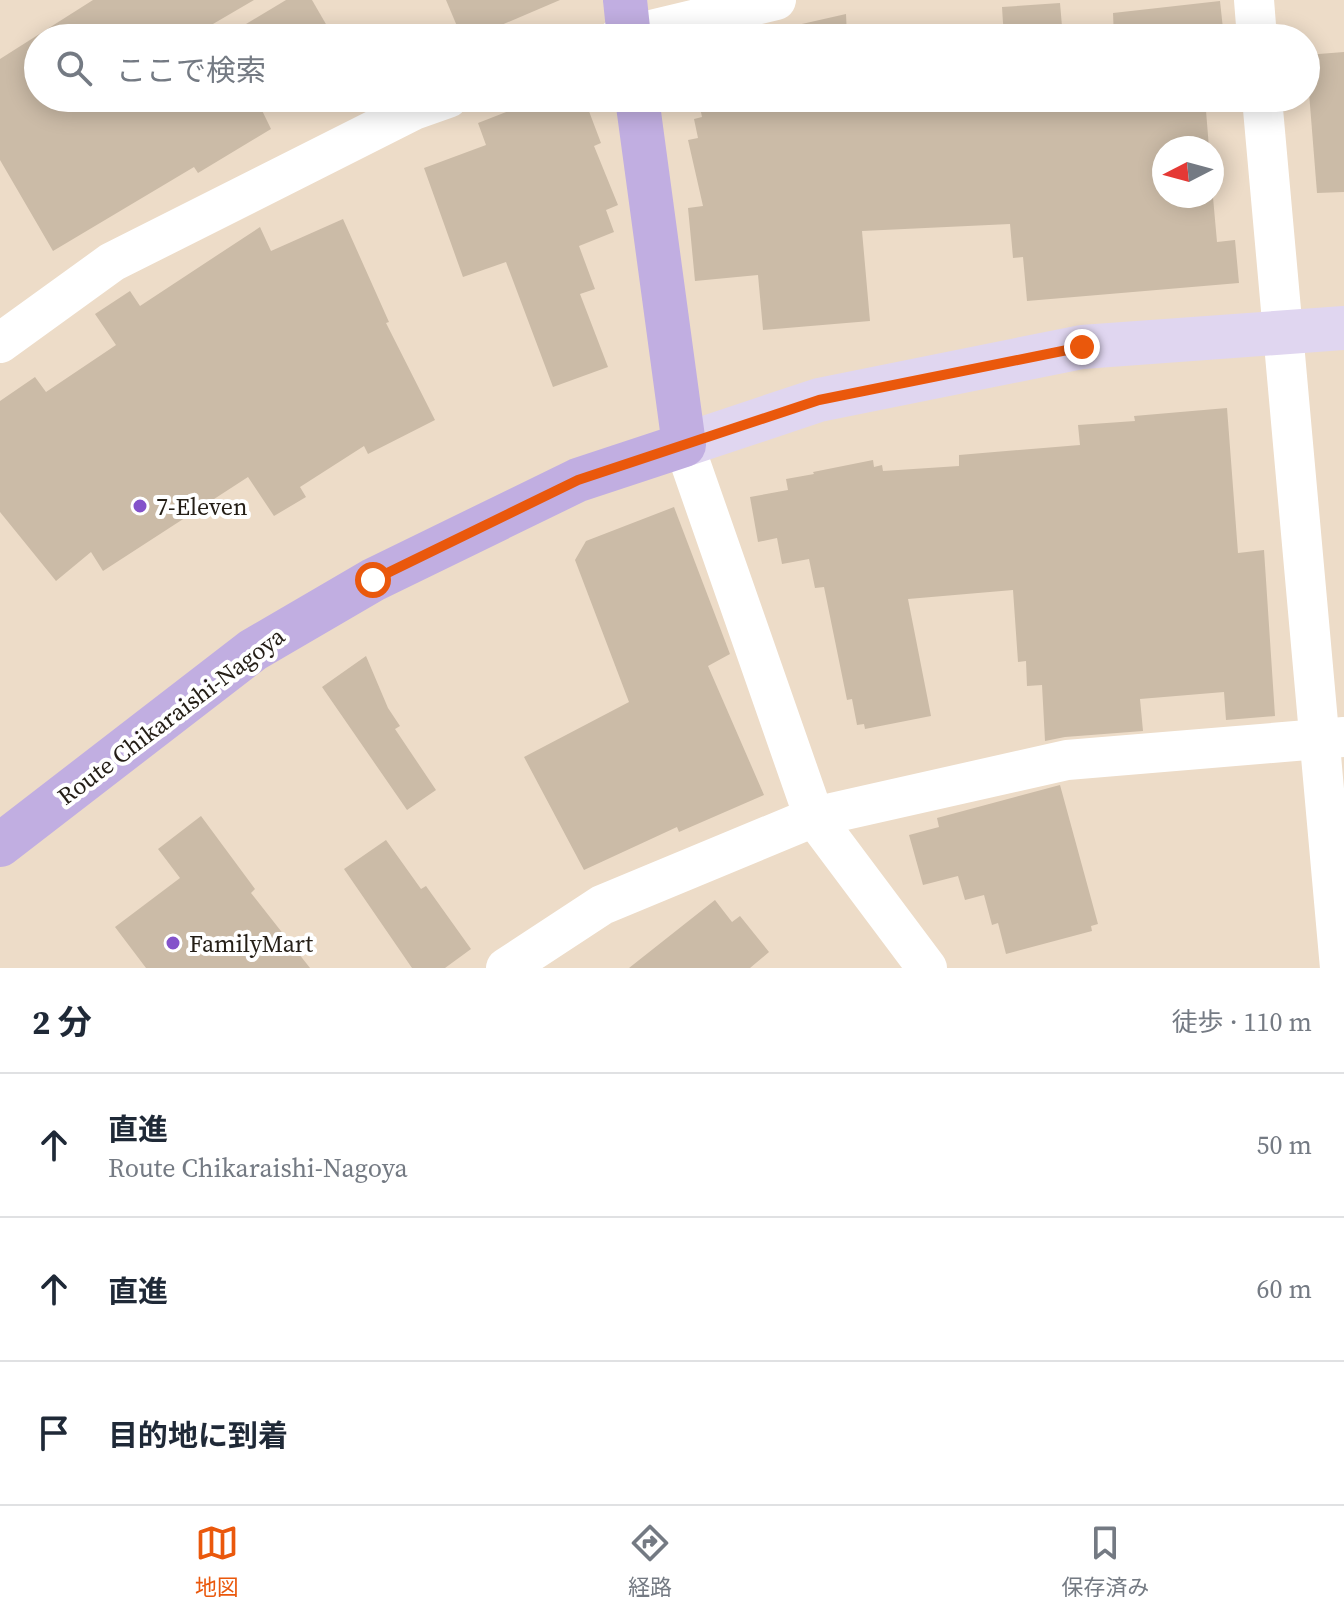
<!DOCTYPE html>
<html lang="ja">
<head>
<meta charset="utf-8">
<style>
	:root { --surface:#fff; --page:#f6f6f7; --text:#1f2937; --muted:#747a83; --line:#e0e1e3; --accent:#ea580c }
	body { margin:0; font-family:"Source Serif 4","Noto Sans JP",serif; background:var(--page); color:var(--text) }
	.compass { position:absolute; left:1152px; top:136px; width:72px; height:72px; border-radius:50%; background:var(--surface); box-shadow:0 4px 20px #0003; rotate:264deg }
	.stop { position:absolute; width:24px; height:24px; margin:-18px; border:6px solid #ea580c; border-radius:50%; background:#fff }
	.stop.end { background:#ea580c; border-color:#fff; box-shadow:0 2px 8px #0008 }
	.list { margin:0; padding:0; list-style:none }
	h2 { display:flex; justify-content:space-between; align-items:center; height:104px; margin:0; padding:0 32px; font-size:34px }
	h2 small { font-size:26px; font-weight:400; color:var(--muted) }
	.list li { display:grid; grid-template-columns:52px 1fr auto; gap:24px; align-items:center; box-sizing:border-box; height:144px; padding:0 32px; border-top:2px solid var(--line) }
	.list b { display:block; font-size:30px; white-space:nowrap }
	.list p { margin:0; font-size:26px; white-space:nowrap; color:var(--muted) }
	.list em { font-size:26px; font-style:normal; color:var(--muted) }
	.icon { flex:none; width:44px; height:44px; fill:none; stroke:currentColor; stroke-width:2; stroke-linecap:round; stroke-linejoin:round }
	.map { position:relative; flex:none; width:1344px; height:968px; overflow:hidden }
	.search { position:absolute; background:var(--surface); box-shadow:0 4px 20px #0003; left:24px; right:24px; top:24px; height:88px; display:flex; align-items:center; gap:20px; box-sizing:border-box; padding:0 28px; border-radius:44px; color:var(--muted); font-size:30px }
	.sheet { height:536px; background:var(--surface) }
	nav { display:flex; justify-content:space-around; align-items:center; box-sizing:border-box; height:112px; border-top:2px solid var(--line); background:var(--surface); font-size:22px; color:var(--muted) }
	nav a { display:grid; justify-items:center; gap:4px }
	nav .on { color:var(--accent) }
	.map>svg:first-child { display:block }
	.building { fill:#cbbba7 }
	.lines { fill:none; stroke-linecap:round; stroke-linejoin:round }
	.street { stroke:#fff; stroke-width:40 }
	.secondary { stroke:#e0d6f0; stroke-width:44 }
	.primary { stroke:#c1aee1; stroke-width:44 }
	.route { stroke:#ea580c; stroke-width:10 }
	.poi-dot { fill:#8452ca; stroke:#fff; stroke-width:3 }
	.labels { text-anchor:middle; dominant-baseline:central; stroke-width:8; stroke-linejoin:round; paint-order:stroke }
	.poi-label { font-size:24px; fill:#241e16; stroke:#fff; text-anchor:start }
	.street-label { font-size:24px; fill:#241e16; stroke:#fff }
</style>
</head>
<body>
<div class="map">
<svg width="1344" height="968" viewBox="0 0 1344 968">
	<rect width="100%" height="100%" fill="#eddcc8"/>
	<g class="building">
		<path d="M93 0H254L189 38H38V98H256L271 129 198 173 194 167 53 251 0 160V59Z"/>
		<path d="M286 0H312L334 38H241L236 30Z"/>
		<path d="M446 0H560L471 38H462Z"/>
		<path d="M1220 1 1224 38H1114L1113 13Z"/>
		<path d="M1060 3 1063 38H1004L1002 7Z"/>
		<path d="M846 14 847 36 920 25 922 38H740Z"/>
		<path d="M1344 52V192L1317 193 1306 55Z"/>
		<path d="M276 98H306L284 111Z"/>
		<path d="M542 98H584L601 143 594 146 618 205 606 210 614 232 579 246 595 289 580 294 608 367 553 387 506 262 463 277 424 168 486 145 478 123Z"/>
		<path d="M698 98H1205L1209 148H1164V196H1212V186L1217 242 1235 240 1239 283 1027 301 1023 257 1013 258 1010 224 862 231 870 321 763 330 758 275 695 281 688 208 703 206 688 140 698 138 694 119 702 117Z"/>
		<path d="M343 219 389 322 386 323 435 420 368 454 364 446 300 487 306 497 274 516 248 477 103 571 91 552 56 581 0 512V401L35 377 46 392 116 345 95 314 130 291 140 306 260 227 271 251Z"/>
		<path d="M1227 408 1238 553 1264 550 1275 716 1226 720 1224 692 1140 699 1143 731 1065 737 1045 741 1042 685 1027 686 1026 661 1018 662 1013 590 908 599 931 716 865 729 864 724 857 725 852 699 847 700 824 587 815 588 809 559 782 564 777 538 758 542 750 497 788 490 786 479 814 474 813 472 873 460 874 467 882 465 883 471 959 466V455L1080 445 1078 425 1135 421 1134 416Z"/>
		<path d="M674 507 730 654 708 666 764 795 679 832 677 827 584 870 524 757 629 702 575 560 586 541Z"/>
		<path d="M366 656 388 708 400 726 395 729 436 790 407 810 322 687Z"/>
		<path d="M1060 785 1098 924 1091 926 1092 931 1006 954 998 923 992 925 984 895 965 900 958 876 923 885 909 835 939 827 937 818Z"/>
		<path d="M201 816 255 889 251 893 310 968H146L115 927 180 878 158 849Z"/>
		<path d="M386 840 421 889 426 886 471 949 445 968H412L344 869Z"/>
		<path d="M715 900 732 922 740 916 769 952 750 968H629Z"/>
	</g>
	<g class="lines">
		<g class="street">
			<path d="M1254 0 1257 38"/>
			<path d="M618 38 776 0"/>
			<path d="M1262 98 1340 968"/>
			<path d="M0 343 112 262 414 110 448 98"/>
			<path d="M684 445 814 817 927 968"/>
			<path d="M506 968 602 905 814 817 1067 760 1344 737"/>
		</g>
		<path class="secondary" d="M684 445 819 400 1082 347 1344 328"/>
		<g class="primary">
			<path d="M625 0 629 38"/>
			<path d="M0 845 253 650 373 580 578 480 684 445 637 98"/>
		</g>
	</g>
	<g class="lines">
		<path class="route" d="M373 580 578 480 819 400 1082 347"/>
	</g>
	<g class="poi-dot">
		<circle cx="140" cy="506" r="8"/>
		<circle cx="173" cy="943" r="8"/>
	</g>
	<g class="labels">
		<g class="poi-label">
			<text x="156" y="506">7-Eleven</text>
			<text x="189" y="943">FamilyMart</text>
		</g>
		<g class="street-label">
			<text transform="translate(171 716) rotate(-37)">Route Chikaraishi-Nagoya</text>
		</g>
	</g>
</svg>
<svg class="compass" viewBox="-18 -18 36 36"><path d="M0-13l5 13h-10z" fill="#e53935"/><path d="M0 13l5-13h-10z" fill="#747a83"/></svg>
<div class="stop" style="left:373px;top:580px"></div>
<div class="stop end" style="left:1082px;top:347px"></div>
<div class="search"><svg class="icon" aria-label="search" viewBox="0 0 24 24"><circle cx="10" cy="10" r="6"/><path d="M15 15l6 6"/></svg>ここで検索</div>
</div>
<section class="sheet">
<h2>2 分<small>徒歩 · 110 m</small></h2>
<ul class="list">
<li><svg class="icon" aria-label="ahead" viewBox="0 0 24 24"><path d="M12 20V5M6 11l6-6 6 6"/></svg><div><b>直進</b><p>Route Chikaraishi-Nagoya</p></div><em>50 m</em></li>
<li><svg class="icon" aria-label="ahead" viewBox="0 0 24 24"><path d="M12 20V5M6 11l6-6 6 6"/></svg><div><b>直進</b></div><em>60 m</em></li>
<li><svg class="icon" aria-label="arrive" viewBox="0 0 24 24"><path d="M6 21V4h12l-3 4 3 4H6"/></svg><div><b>目的地に到着</b></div></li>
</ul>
</section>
<nav>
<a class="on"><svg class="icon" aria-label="map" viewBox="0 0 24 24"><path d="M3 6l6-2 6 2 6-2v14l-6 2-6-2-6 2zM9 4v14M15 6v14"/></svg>地図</a>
<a><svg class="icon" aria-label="directions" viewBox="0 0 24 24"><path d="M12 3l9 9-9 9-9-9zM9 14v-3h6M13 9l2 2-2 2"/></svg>経路</a>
<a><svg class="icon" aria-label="saved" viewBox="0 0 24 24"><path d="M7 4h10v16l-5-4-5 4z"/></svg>保存済み</a>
</nav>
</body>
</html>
